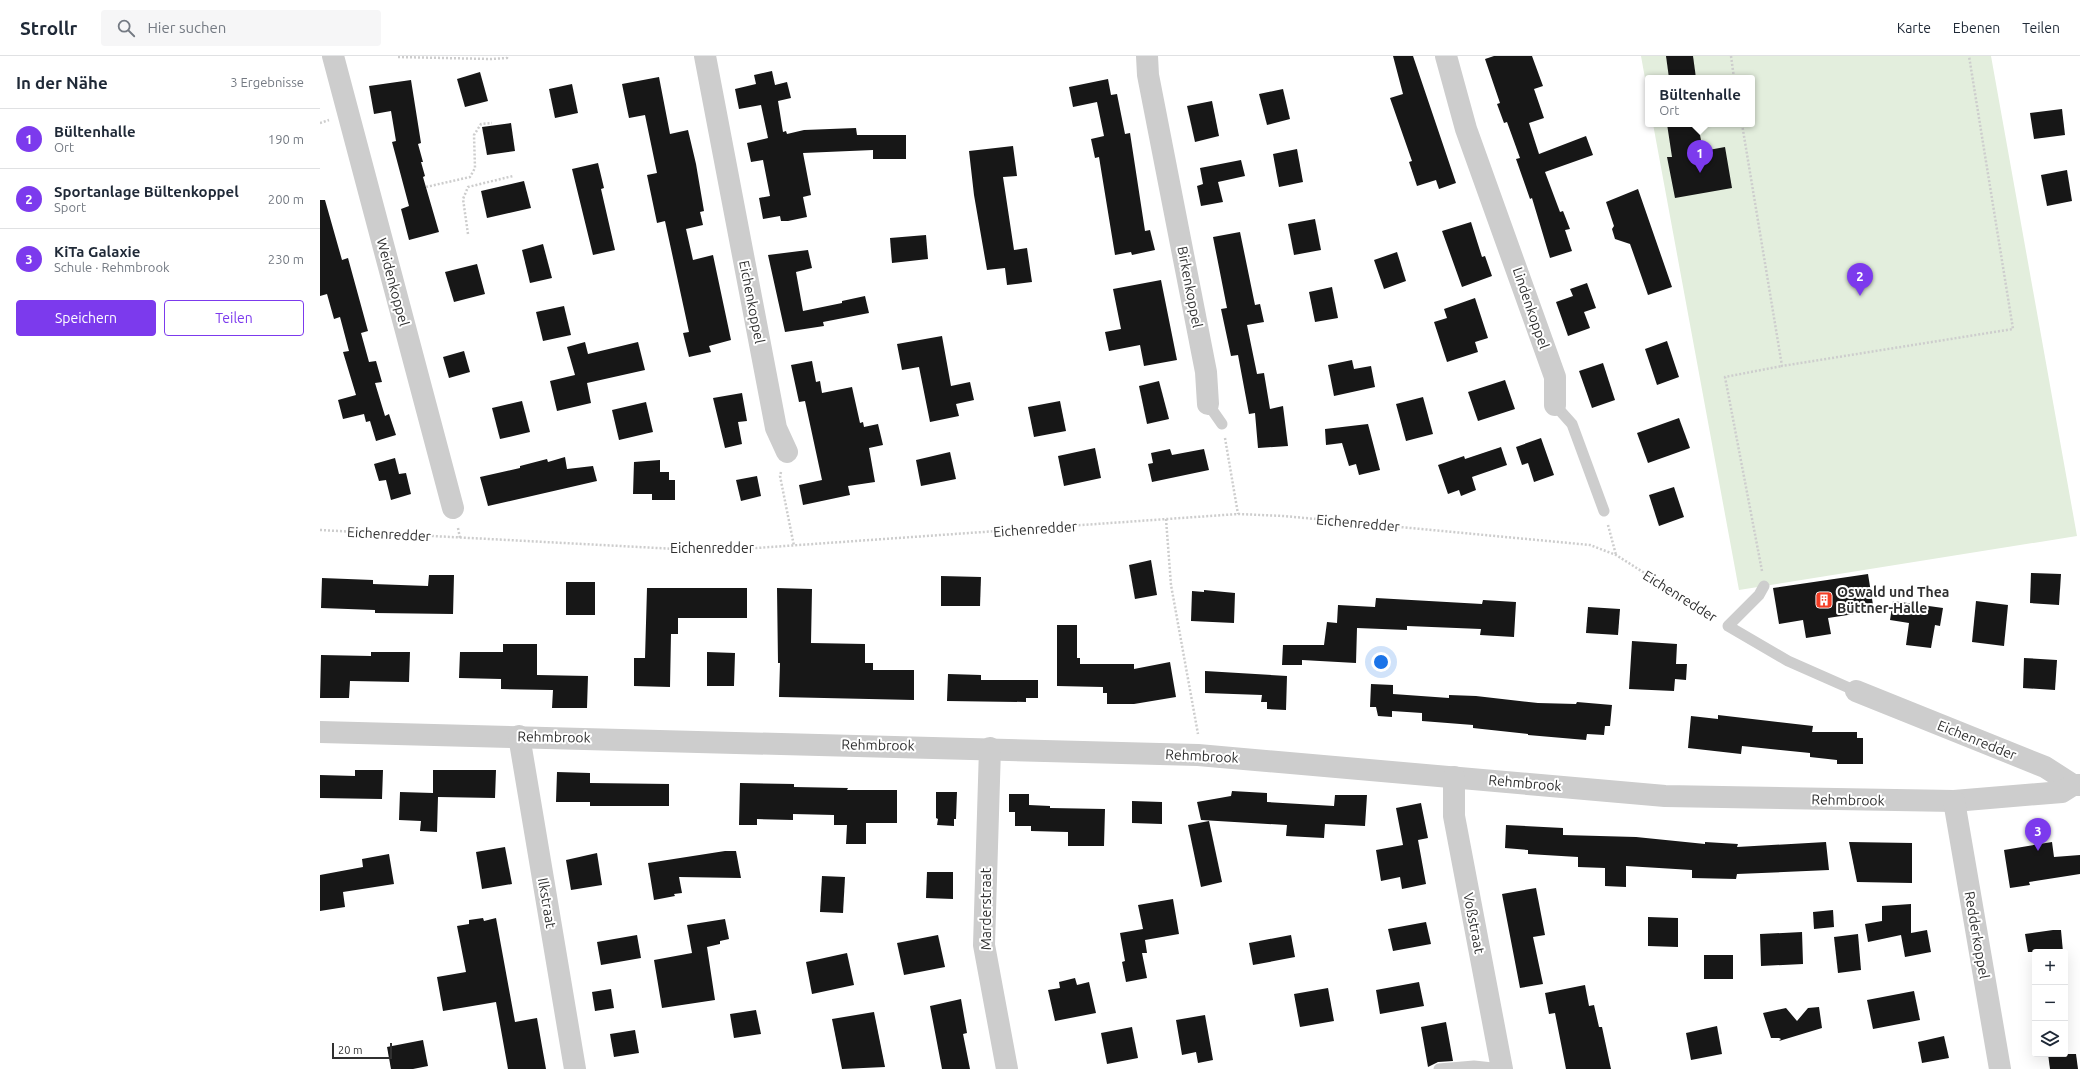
<!DOCTYPE html>
<html lang="de">
<head>
<meta charset="utf-8">
<style>
	:root { --surface:#fff; --page:#f6f6f7; --text:#1f2937; --muted:#747a83; --line:#e0e1e3; --accent:#7c3aed }
	body { margin:0; font-family:Ubuntu,sans-serif; background:var(--page); color:var(--text) }
	.controls { position:absolute; right:12px; bottom:12px; display:grid; overflow:hidden; border-radius:4px; box-shadow:0 4px 16px #0002 }
	.controls button { width:36px; height:36px; display:grid; place-items:center; padding:0; border:0; border-bottom:1px solid var(--line); background:var(--surface); color:var(--text); font:20px sans-serif }
	.scale { position:absolute; left:12px; bottom:10px; width:60px; box-sizing:border-box; padding-left:4px; border:2px solid #303030; border-top:0; font-size:11px; line-height:14px; white-space:nowrap; color:#303030; -webkit-text-stroke:3px #fff; paint-order:stroke }
	.you { position:absolute; left:1061px; top:606px; width:14px; height:14px; margin:-10px; border:3px solid #fff; border-radius:50%; background:#1a73e8; box-shadow:0 0 0 6px #1a73e833 }
	.badge { display:grid; place-items:center; width:26px; height:26px; border-radius:50%; background:var(--accent); color:#fff; font-size:13px; font-weight:700 }
	.pin { position:absolute; translate:-50% -33px; filter:drop-shadow(0 1px 2px #0008) }
	.pin::after { content:''; position:absolute; top:21px; width:14px; height:12px; background:inherit; clip-path:polygon(0 0,100% 0,50% 100%) }
	.popup { position:absolute; left:1325px; top:19px; width:110px; height:52px; box-sizing:border-box; display:grid; place-content:center; border-radius:4px; background:var(--surface); filter:drop-shadow(0 1px 3px #0005); font-size:13px; white-space:nowrap; color:var(--muted) }
	.popup b { font-size:15px; color:var(--text) }
	.popup::after { content:''; position:absolute; left:50%; top:100%; margin-left:-8px; border:8px solid transparent; border-top-color:var(--surface) }
	.list { margin:0; padding:0; list-style:none }
	h2 { display:flex; justify-content:space-between; align-items:center; height:52px; margin:0; padding:0 16px; font-size:17px }
	h2 small { font-size:13px; font-weight:400; color:var(--muted) }
	.list li { display:grid; grid-template-columns:26px 1fr auto; gap:12px; align-items:center; box-sizing:border-box; height:60px; padding:0 16px; border-top:1px solid var(--line) }
	.list b { display:block; font-size:15px; white-space:nowrap }
	.list p { margin:0; font-size:13px; white-space:nowrap; color:var(--muted) }
	.list em { font-size:13px; font-style:normal; color:var(--muted) }
	.actions { display:flex; gap:8px; padding:12px 16px }
	.actions a { flex:1; padding:9px 0; border:1px solid var(--accent); border-radius:4px; text-align:center; font-size:14px; color:var(--accent) }
	.actions .main { background:var(--accent); color:#fff }
	.icon { flex:none; width:22px; height:22px; fill:none; stroke:currentColor; stroke-width:2; stroke-linecap:round; stroke-linejoin:round }
	.map { position:relative; flex:none; width:1760px; height:1013px; overflow:hidden }
	header { display:flex; align-items:center; gap:24px; box-sizing:border-box; height:56px; padding:0 20px; background:var(--surface); border-bottom:1px solid var(--line) }
	header strong { font-size:19px }
	nav { display:flex; gap:22px; margin-inline-start:auto; font-size:14px }
	.search { width:280px; height:36px; background:var(--page); display:flex; align-items:center; gap:10px; box-sizing:border-box; padding:0 14px; border-radius:4px; color:var(--muted); font-size:15px }
	main { display:flex }
	aside { flex:1; background:var(--surface) }
	.map>svg:first-child { display:block }
	.green { fill:#e3eedd }
	.building { fill:#171717 }
	.lines { fill:none; stroke-linecap:round; stroke-linejoin:round }
	.path { stroke:#cdcdcd; stroke-width:2.5; stroke-dasharray:2 2; stroke-linecap:butt }
	.lane { stroke:#cdcdcd; stroke-width:11 }
	.street { stroke:#cdcdcd; stroke-width:22 }
	.labels { text-anchor:middle; dominant-baseline:central; stroke-width:4; stroke-linejoin:round; paint-order:stroke }
	.street-label { font-size:14px; fill:#303030; stroke:#fff }
	.poi-label { font-size:14px; font-weight:bold; fill:#303030; stroke:#fff; text-anchor:start }
</style>
</head>
<body>
<header>
<strong>Strollr</strong>
<div class="search"><svg class="icon" aria-label="search" viewBox="0 0 24 24"><circle cx="10" cy="10" r="6"/><path d="M15 15l6 6"/></svg>Hier suchen</div>
<nav><a>Karte</a><a>Ebenen</a><a>Teilen</a></nav>
</header>
<main>
<aside>
<h2>In der Nähe<small>3 Ergebnisse</small></h2>
<ul class="list">
<li><span class="badge">1</span><div><b>Bültenhalle</b><p>Ort</p></div><em>190 m</em></li>
<li><span class="badge">2</span><div><b>Sportanlage Bültenkoppel</b><p>Sport</p></div><em>200 m</em></li>
<li><span class="badge">3</span><div><b>KiTa Galaxie</b><p>Schule · Rehmbrook</p></div><em>230 m</em></li>
</ul>
<div class="actions"><a class="main">Speichern</a><a>Teilen</a></div>
</aside>
<div class="map">
<svg width="1760" height="1013" viewBox="0 0 1760 1013">
	<rect width="100%" height="100%" fill="#fff"/>
	<path class="green" d="M1321 0H1671L1757 480 1419 534 1333 68H1432V22H1328V39Z"/>
	<g class="building">
		<path d="M1073 0H1093L1136 127 1119 133 1116 124 1097 130 1089 106 1092 105 1070 42 1083 38Z"/>
		<path d="M1174 0H1212L1223 30 1214 33 1224 62 1209 67 1219 98 1266 80 1273 99 1225 116 1240 156 1243 155 1250 173 1245 174 1252 195 1230 202 1212 142 1210 143 1196 103 1200 102 1187 66 1184 67 1177 48 1180 47 1165 3Z"/>
		<path d="M1346 0H1373L1376 22H1349Z"/>
		<path d="M452 15 455 29 467 26 471 42 458 45 463 76 466 75 467 78 484 74 536 72 537 79H586V103H553V94L483 97 491 139 483 141 487 161 468 165H461L460 160 443 163 439 142 450 140 443 104 431 106 427 87 448 82 441 49 419 53 415 33 436 28 434 19Z"/>
		<path d="M160 16 168 45 145 51 137 23Z"/>
		<path d="M339 21 350 78 368 74 376 108 384 155 380 156 383 169 366 173 373 204 393 199 411 284 389 290 391 296 369 301 363 277 369 276 345 165 337 167 327 119 337 117 325 59 309 62 302 28Z"/>
		<path d="M788 23 791 39 797 38 805 78 810 77 825 175 830 174 835 194 812 199 811 196 795 199 779 101 775 102 771 83 784 80 777 46 753 51 749 31Z"/>
		<path d="M91 24 101 87 98 88 103 106H101L105 120 103 121 119 176 89 184 81 153 89 150 72 86 76 85 71 55 54 58 49 30Z"/>
		<path d="M252 28 258 57 235 62 229 33Z"/>
		<path d="M963 33 970 63 947 69 939 38Z"/>
		<path d="M892 45 899 80 875 86 867 50Z"/>
		<path d="M1742 53 1745 79 1714 83 1710 57Z"/>
		<path d="M191 67 195 95 167 99 162 71Z"/>
		<path d="M1347 68H1378L1383 95 1405 91 1412 132 1355 142 1347 101H1352Z"/>
		<path d="M693 90 697 120 683 121 694 194 707 192 712 226 687 229 685 212 667 214 654 139 649 95Z"/>
		<path d="M977 93 983 126 959 131 953 98Z"/>
		<path d="M921 104 925 120 898 126 903 146 881 150 877 130 883 128 880 112Z"/>
		<path d="M278 107 284 132 281 133 295 194 273 199 252 113Z"/>
		<path d="M1747 114 1752 145 1727 150 1721 119Z"/>
		<path d="M204 125 211 152 167 162 161 135Z"/>
		<path d="M1318 133 1352 231 1328 239 1310 188 1295 183 1292 173 1294 170 1286 146Z"/>
		<path d="M0 144H5L22 204 28 202 48 275 41 277 49 306 56 305 62 326 55 327 65 360 69 358 76 379 56 385 50 365 46 366 44 358 23 363 18 344 36 339 23 296 29 295 20 261 14 263 7 238 0 240Z"/>
		<path d="M995 163 1001 194 974 199 968 168Z"/>
		<path d="M1151 166 1162 201 1165 200 1172 220 1142 231 1122 175Z"/>
		<path d="M920 176 935 249 940 248 944 266 927 269 937 318 944 317 950 353 963 350 968 390 938 392 935 357 929 358 918 299 911 300 901 253 907 252 893 181Z"/>
		<path d="M606 179 608 203 572 207 570 182Z"/>
		<path d="M223 188 232 222 210 227 202 194Z"/>
		<path d="M488 194 492 212 476 216 483 255 522 247V245L545 240 549 257 503 266 504 270 465 276 448 199Z"/>
		<path d="M1077 196 1086 225 1064 233 1054 204Z"/>
		<path d="M157 208 165 238 134 246 125 216Z"/>
		<path d="M841 224 857 304 824 310 820 289 789 295 785 276 801 273 793 233Z"/>
		<path d="M1267 227 1276 252 1264 256 1270 272 1248 280 1236 246 1253 240 1250 233Z"/>
		<path d="M1012 231 1018 262 995 266 989 236Z"/>
		<path d="M1155 242 1168 282 1155 286 1158 296 1127 306 1114 266 1127 262 1124 253Z"/>
		<path d="M244 250 251 279 223 285 216 256Z"/>
		<path d="M622 280 631 330 650 326 654 344 636 348 639 360 610 366 599 311 582 314 577 288Z"/>
		<path d="M1347 285 1359 321 1337 329 1325 293Z"/>
		<path d="M265 286 268 298 318 286 325 314 267 327 271 347 237 355 230 325 255 319 247 291Z"/>
		<path d="M144 295 150 316 129 322 123 301Z"/>
		<path d="M1032 304 1034 313 1051 310 1055 331 1014 340 1008 309Z"/>
		<path d="M492 305 496 326 500 325 502 337 532 331 540 367 543 366 544 371 558 368 563 389 549 392 555 426 528 430 530 439 483 449 479 429 502 424 485 345 479 346 471 309Z"/>
		<path d="M1283 307 1295 344 1272 352 1259 315Z"/>
		<path d="M1185 324 1195 353 1158 365 1148 336Z"/>
		<path d="M839 325 849 363 827 368 819 330Z"/>
		<path d="M422 337 427 365 418 366 422 388 405 392 393 342Z"/>
		<path d="M1103 341 1113 378 1086 385 1076 348Z"/>
		<path d="M202 345 210 376 180 383 172 352Z"/>
		<path d="M740 345 746 375 714 381 708 351Z"/>
		<path d="M326 346 333 376 299 384 292 354Z"/>
		<path d="M1359 362 1370 392 1328 407 1317 377Z"/>
		<path d="M1048 368 1060 414 1039 419 1036 408 1029 410 1022 387 1006 389 1005 373Z"/>
		<path d="M1221 382 1234 419 1214 426 1208 407 1202 409 1196 391Z"/>
		<path d="M1181 391 1187 409 1152 421 1156 434 1141 440 1139 434 1128 438 1118 409 1144 400 1145 403Z"/>
		<path d="M775 392 781 422 744 430 738 400Z"/>
		<path d="M850 393 852 399 884 393 889 414 832 426 828 408 833 407 831 397Z"/>
		<path d="M630 396 636 423 601 430 596 404Z"/>
		<path d="M245 401 247 413 273 410 277 425 168 450 160 421 200 412V410L227 403 228 406Z"/>
		<path d="M75 402 79 418 86 417 91 438 71 444 66 424 59 425 54 408Z"/>
		<path d="M340 404V416H349V424H355V444H332V438H313L314 406Z"/>
		<path d="M437 420 441 440 421 445 416 424Z"/>
		<path d="M1354 431 1364 461 1339 470 1329 439Z"/>
		<path d="M831 504 837 539 815 543 809 509Z"/>
		<path d="M1711 517 1741 518 1739 549 1710 547Z"/>
		<path d="M1548 518 1554 555 1508 562 1511 578 1486 582 1483 564 1459 568 1453 532Z"/>
		<path d="M109 519H134L133 558 55 557V554L1 552 2 522 53 524V528L108 530Z"/>
		<path d="M621 520 661 521 660 550H621Z"/>
		<rect x="246" y="526" width="29" height="33"/>
		<path d="M327 532H427V562H358V578H351L350 631 314 630V602H325Z"/>
		<path d="M457 532 492 533 491 587 545 588V607H553V614H594V644L459 641 460 607H458Z"/>
		<path d="M884 534 915 537 914 567 871 565 872 535 884 536Z"/>
		<path d="M1056 542 1162 548 1163 544 1196 546 1194 581 1160 579 1161 573 1087 570V574L1037 572 1036 607 982 604V609H962L963 589H1004L1007 566 1017 567 1018 549 1055 551Z"/>
		<path d="M1573 545 1623 552 1620 570 1615 569 1611 592 1586 589 1589 567 1570 564Z"/>
		<path d="M1656 545 1688 549 1684 590 1652 586Z"/>
		<path d="M1268 551 1300 553 1298 579 1266 577Z"/>
		<path d="M737 569H757V602H760V608H814V613L850 606 856 641 814 648H787V637H783V631L737 630Z"/>
		<path d="M1312 585 1357 588 1356 608H1367L1366 624 1355 623 1354 635 1309 633Z"/>
		<path d="M183 588H217V619L268 620 267 652H232L233 634 181 633V623L139 622 140 596H183Z"/>
		<path d="M51 596H90L89 626 30 625 29 642H0L1 599 51 600Z"/>
		<path d="M387 596 415 597 414 630H387Z"/>
		<path d="M1704 602 1737 604 1735 634 1703 632Z"/>
		<path d="M885 615 967 620 966 654 947 653V646H941L942 639 885 637Z"/>
		<path d="M628 618 661 619V624H718V642H706V646L627 645Z"/>
		<path d="M1051 628 1073 629V638L1129 642V639L1156 640 1218 647 1256 648 1257 646 1292 649 1290 670H1285L1284 679 1267 678 1266 684 1208 679V678L1153 672V669L1102 665V657L1072 655V661L1058 660 1056 651H1050Z"/>
		<path d="M1398 659 1493 670 1492 676H1537V682H1543V708H1517V704L1490 701V697L1422 690 1421 698 1368 692 1371 660 1398 663Z"/>
		<path d="M35 714H63L62 743 0 742V719L35 720Z"/>
		<path d="M113 714H176L175 742 118 741 117 776 100 775 101 765 79 764 80 736 113 737Z"/>
		<path d="M237 716 270 717V727L349 728V750H270V746H236Z"/>
		<path d="M420 727 474 728V731L528 732 527 734H577V767H546V788H526L527 769H514V759L473 758V764L437 763V769H419Z"/>
		<path d="M912 735 947 737V746L1014 750 1015 739H1047L1045 770 1005 768 1004 782 966 780 967 769 881 764 877 746 911 740Z"/>
		<path d="M616 736H637L636 763H634V770L617 769 618 763 616 762Z"/>
		<path d="M689 738H709V749L730 750V752L785 753 784 790H748V776L711 775V770H695V756H689Z"/>
		<path d="M812 745 842 746V768L812 767Z"/>
		<path d="M1101 747 1108 782 1098 784 1106 828 1082 833 1080 821 1061 825 1056 794 1083 789 1076 752Z"/>
		<path d="M889 765 902 826 881 831 868 769Z"/>
		<path d="M1186 769 1243 772V779L1316 781 1385 788V786L1418 788 1417 791 1506 786 1509 814 1417 818 1416 823 1372 822V814L1306 810V831L1285 830V812L1258 811V801L1208 798V794L1185 792Z"/>
		<path d="M1529 786 1592 787V827L1537 826Z"/>
		<path d="M1732 786 1734 801 1760 799V818L1709 826 1710 829 1690 832 1684 794Z"/>
		<path d="M185 791 192 828 162 833 156 796Z"/>
		<path d="M405 795H416L421 822 359 821 362 837 354 838 355 840 334 844 328 807Z"/>
		<path d="M277 797 282 829 251 834 246 804Z"/>
		<path d="M69 798 74 828 23 836 25 851 0 855V819L43 811 42 803Z"/>
		<path d="M607 816H633V843L606 842Z"/>
		<path d="M502 820 525 821 523 857 500 856Z"/>
		<path d="M1216 832 1225 879 1213 881 1223 928 1200 932 1182 838Z"/>
		<path d="M853 843 859 878 825 884 827 897H822L827 922 806 926 802 906 805 905 800 877 823 873 818 849Z"/>
		<path d="M1591 848V877L1607 874 1611 896 1585 901 1581 879 1548 886 1545 868 1562 865V850Z"/>
		<path d="M1513 854 1514 871 1494 873 1493 856Z"/>
		<path d="M1328 861 1358 862V891L1328 890Z"/>
		<path d="M163 862 164 865 176 862 195 966 217 962 226 1013H188L176 946 123 955 117 921 146 916 137 870 149 868V864Z"/>
		<path d="M405 863 409 883 400 885V888L387 891 395 944 342 952 334 904 372 897 367 869Z"/>
		<path d="M1106 866 1111 888 1073 895 1068 873Z"/>
		<path d="M1733 874H1741L1743 896H1708L1705 878Z"/>
		<path d="M1482 876 1483 908 1441 910 1440 878Z"/>
		<path d="M1538 878 1541 914 1518 917 1514 881Z"/>
		<path d="M317 879 321 902 281 909 277 886Z"/>
		<path d="M618 879 625 911 584 919 577 887Z"/>
		<path d="M971 879 975 901 933 909 929 887Z"/>
		<path d="M527 897 534 929 492 938 486 906Z"/>
		<rect x="1384" y="899" width="29" height="24"/>
		<path d="M755 922 757 929 769 926 776 957 735 965 728 934 740 932 739 926Z"/>
		<path d="M1099 926 1104 950 1060 958 1056 934Z"/>
		<path d="M1265 929 1269 950 1274 949 1279 971H1282L1291 1013H1246L1235 957 1229 958 1225 937Z"/>
		<path d="M1008 932 1014 965 980 971 974 938Z"/>
		<path d="M291 933 294 952 275 955 272 936Z"/>
		<path d="M1594 935 1600 964 1553 973 1547 944Z"/>
		<path d="M641 943 647 977 643 978 650 1013H622L610 950Z"/>
		<path d="M1499 951 1502 972 1459 985 1461 983 1459 982H1451L1443 957 1466 952 1477 965 1488 952Z"/>
		<path d="M436 954 441 978 414 982 410 958Z"/>
		<path d="M554 956 565 1011 522 1013 512 963Z"/>
		<path d="M885 959 893 1004 878 1007 876 996 862 999 856 964Z"/>
		<path d="M1126 966 1133 1005 1118 1006 1108 1011 1101 971Z"/>
		<path d="M1397 970 1402 998 1371 1004 1366 977Z"/>
		<path d="M812 971 818 1002 787 1008 781 977Z"/>
		<path d="M315 974 319 997 294 1001 290 978Z"/>
		<path d="M1624 980 1629 1002 1602 1007 1598 986Z"/>
		<path d="M103 984 108 1010 93 1013H71L67 991Z"/>
		<path d="M1728 998H1756L1758 1013H1730Z"/>
	</g>
	<g class="lines">
		<g class="path">
			<path d="M1411 0 1414 22"/>
			<path d="M78 1 170 3 187 2V0"/>
			<path d="M0 67 9 64"/>
			<path d="M1422 68 1462 310 1693 273 1649 0"/>
			<path d="M106 131 150 121 155 112 154 79 161 68 172 67"/>
			<path d="M148 178 143 143 148 131 193 120"/>
			<path d="M905 382 918 458"/>
			<path d="M461 416 460 420 474 490"/>
			<path d="M846 463 851 529 878 678"/>
			<path d="M1288 469 1296 499"/>
			<path d="M138 472 140 482"/>
			<path d="M0 474 394 495 918 458 964 460 1270 489 1296 499 1396 562"/>
			<path d="M1442 515 1405 321 1462 310"/>
		</g>
		<g class="lane">
			<path d="M888 348 902 368"/>
			<path d="M1235 349 1252 368 1284 455"/>
			<path d="M1444 530 1439 539 1408 570 1468 605 1536 635"/>
			<path d="M1119 1013 1154 1010 1182 1013"/>
		</g>
		<g class="street">
			<path d="M13 0 133 452"/>
			<path d="M385 0 456 372 467 396"/>
			<path d="M827 0 828 19 886 316 888 348"/>
			<path d="M1126 0 1146 73 1235 321V349"/>
			<path d="M1536 635 1725 711 1753 729"/>
			<path d="M0 676 878 699 1345 740 1634 745 1742 736 1753 729H1760"/>
			<path d="M199 680 255 1013"/>
			<path d="M670 692 664 889 687 1013"/>
			<path d="M1134 721V760L1182 1013"/>
			<path d="M1634 745 1680 1013"/>
		</g>
	</g>
	<defs>
		<g id="building-square" transform="scale(0.9)"><rect x="-9" y="-9" width="18" height="18" rx="4" fill="#f33e26" stroke="#fff"/><path d="M-4-6H4V6H1V3H-1V6H-4ZM-2.5-4.3h1.7v1.8h-1.7ZM.8-4.3h1.7v1.8H.8ZM-2.5-1h1.7V.8h-1.7ZM.8-1h1.7V.8H.8Z" fill="#fff"/></g>
	</defs>
	<g fill-rule="evenodd">
		<use href="#building-square" x="1504" y="544"/>
	</g>
	<g class="labels">
		<g class="street-label">
			<text transform="translate(73 226) rotate(75)">Weidenkoppel</text>
			<text transform="translate(870 231) rotate(79)">Birkenkoppel</text>
			<text transform="translate(432 246) rotate(79)">Eichenkoppel</text>
			<text transform="translate(1211 252) rotate(71)">Lindenkoppel</text>
			<text transform="translate(1038 467) rotate(5)">Eichenredder</text>
			<text transform="translate(715 473) rotate(-4)">Eichenredder</text>
			<text transform="translate(69 478) rotate(3)">Eichenredder</text>
			<text x="392" y="492">Eichenredder</text>
			<text transform="translate(1360 540) rotate(32)">Eichenredder</text>
			<text transform="translate(234 681) rotate(1)">Rehmbrook</text>
			<text transform="translate(1657 684) rotate(22)">Eichenredder</text>
			<text transform="translate(558 689) rotate(1)">Rehmbrook</text>
			<text transform="translate(882 700) rotate(3)">Rehmbrook</text>
			<text transform="translate(1205 727) rotate(5)">Rehmbrook</text>
			<text transform="translate(1528 744) rotate(1)">Rehmbrook</text>
			<text transform="translate(227 847) rotate(80)">Ilkstraat</text>
			<text transform="translate(666 853) rotate(-90)">Marderstraat</text>
			<text transform="translate(1154 867) rotate(79)">Voßstraat</text>
			<text transform="translate(1657 879) rotate(80)">Redderkoppel</text>
		</g>
		<g class="poi-label">
			<text x="1517" y="536">Oswald und Thea<tspan x="1517" dy="16">Büttner-Halle</tspan></text>
		</g>
	</g>
</svg>
<div class="controls">
<button>+</button>
<button>−</button>
<button><svg class="icon" aria-label="layers" viewBox="0 0 24 24"><path d="M12 4l9 5-9 5-9-5zM3 14l9 5 9-5"/></svg></button>
</div>
<div class="scale">20 m</div>
<div class="you"></div>
<div class="pin badge" style="left:1380px;top:117px">1</div>
<div class="popup"><b>Bültenhalle</b>Ort</div>
<div class="pin badge" style="left:1540px;top:240px">2</div>
<div class="pin badge" style="left:1718px;top:795px">3</div>
</div>
</main>
</body>
</html>
